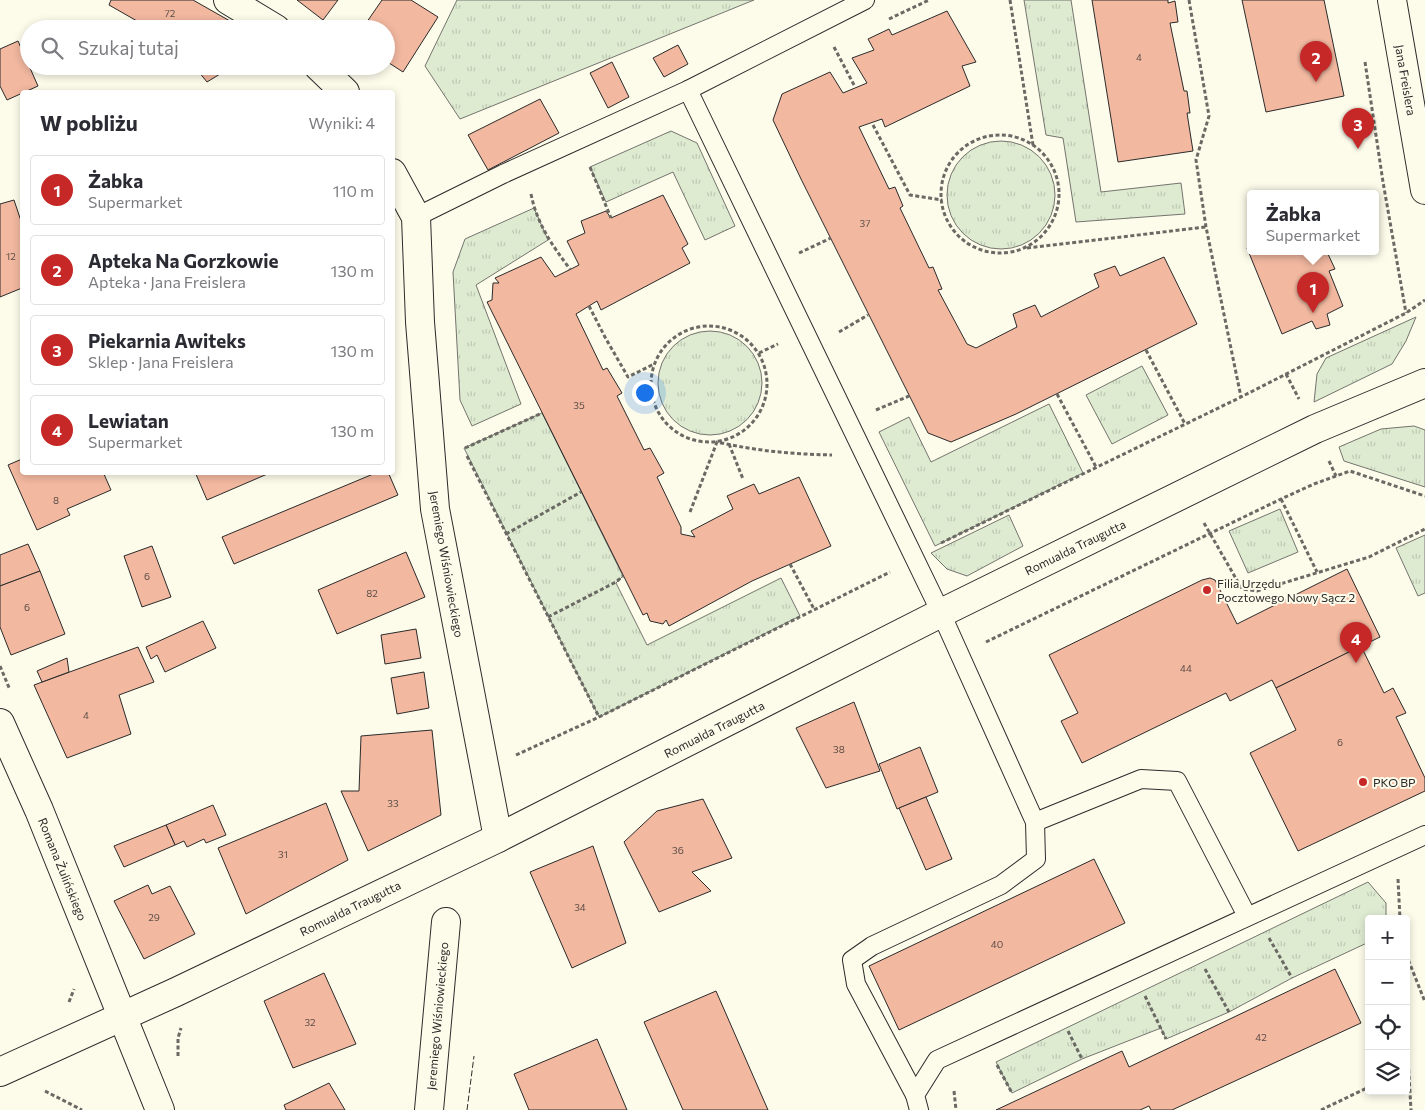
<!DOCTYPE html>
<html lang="pl">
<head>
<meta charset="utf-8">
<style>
	:root { --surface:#fff; --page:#f7f7f7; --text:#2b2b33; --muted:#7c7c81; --line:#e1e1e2; --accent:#c62828 }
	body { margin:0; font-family:Commissioner,sans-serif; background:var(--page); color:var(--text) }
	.controls { position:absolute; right:15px; bottom:15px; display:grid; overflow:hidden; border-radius:5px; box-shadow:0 2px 8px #0003 }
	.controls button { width:45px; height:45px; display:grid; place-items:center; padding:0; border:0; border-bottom:1px solid var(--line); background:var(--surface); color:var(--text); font:25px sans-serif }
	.you { position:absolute; left:644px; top:392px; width:18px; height:18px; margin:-12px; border:4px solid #fff; border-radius:50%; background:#1a73e8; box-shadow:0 0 0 8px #1a73e833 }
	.badge { display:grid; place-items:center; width:32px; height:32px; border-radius:50%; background:var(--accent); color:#fff; font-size:16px; font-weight:700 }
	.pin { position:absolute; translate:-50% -41px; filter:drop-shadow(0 1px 2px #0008) }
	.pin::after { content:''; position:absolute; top:26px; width:18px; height:15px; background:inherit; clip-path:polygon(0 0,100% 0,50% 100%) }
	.popup { position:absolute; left:1247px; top:190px; width:132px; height:65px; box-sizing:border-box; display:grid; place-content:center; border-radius:5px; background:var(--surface); filter:drop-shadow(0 1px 4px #0005); font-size:16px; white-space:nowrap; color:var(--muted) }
	.popup b { font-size:19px; color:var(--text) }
	.popup::after { content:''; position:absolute; left:50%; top:100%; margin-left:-10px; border:10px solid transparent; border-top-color:var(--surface) }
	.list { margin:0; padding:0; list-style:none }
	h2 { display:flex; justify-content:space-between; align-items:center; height:65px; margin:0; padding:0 20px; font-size:21px }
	h2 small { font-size:16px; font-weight:400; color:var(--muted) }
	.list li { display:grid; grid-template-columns:32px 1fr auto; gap:15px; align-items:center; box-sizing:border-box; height:70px; margin:0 10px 10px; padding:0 10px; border:1px solid var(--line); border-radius:5px }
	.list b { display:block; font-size:19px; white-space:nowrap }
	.list p { margin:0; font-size:16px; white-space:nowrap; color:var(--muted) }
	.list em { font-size:16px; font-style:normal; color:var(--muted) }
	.icon { flex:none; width:28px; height:28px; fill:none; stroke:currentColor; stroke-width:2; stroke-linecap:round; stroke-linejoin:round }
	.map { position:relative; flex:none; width:1425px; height:1110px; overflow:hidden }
	.search { position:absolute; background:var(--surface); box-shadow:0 2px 8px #0003; left:20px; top:20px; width:375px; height:55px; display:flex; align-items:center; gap:12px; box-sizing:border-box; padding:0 18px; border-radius:28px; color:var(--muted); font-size:19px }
	.panel { position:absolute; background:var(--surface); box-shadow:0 2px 8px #0003; left:20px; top:90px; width:375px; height:385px; border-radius:5px }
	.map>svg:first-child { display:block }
	.grass { fill:url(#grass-tufts); stroke:#74746e }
	.building { fill:#f2b8a0; stroke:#2b2b2b }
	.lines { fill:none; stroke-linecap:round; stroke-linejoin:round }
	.service-casing { stroke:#2b2b2b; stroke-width:20 }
	.minor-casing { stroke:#2b2b2b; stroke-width:30 }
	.path { stroke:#6a6964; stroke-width:3; stroke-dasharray:4 2.5; stroke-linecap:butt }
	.service { stroke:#fdfbea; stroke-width:18 }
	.minor { stroke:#fdfbea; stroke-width:28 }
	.fence { stroke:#2b2b2b; stroke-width:1; stroke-dasharray:6 2.5; stroke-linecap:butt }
	.poi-dot { fill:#c62828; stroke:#fdfbea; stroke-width:2 }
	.labels { text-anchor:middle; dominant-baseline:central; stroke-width:4; stroke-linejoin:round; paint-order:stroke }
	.number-label { font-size:10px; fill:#5d4e48 }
	.street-label { font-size:12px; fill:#2b2b2b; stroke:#fdfbea }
	.poi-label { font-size:12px; fill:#2b2b2b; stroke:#fdfbea; text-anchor:start }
</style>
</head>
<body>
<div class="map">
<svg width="1425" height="1110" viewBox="0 0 1425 1110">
	<defs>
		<pattern id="grass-tufts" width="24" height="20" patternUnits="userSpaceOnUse" patternTransform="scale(1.25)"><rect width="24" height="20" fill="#deebd1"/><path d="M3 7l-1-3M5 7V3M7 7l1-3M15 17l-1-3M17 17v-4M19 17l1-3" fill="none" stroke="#bfcab4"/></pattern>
	</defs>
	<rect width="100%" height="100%" fill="#fdfbea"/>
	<g class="grass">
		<path d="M457 0H754L460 119 425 66Z"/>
		<path d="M1024 0H1071L1101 192 1181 183 1185 214 1076 222 1063 138 1046 135Z"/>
		<path d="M671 131 697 143 735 226 705 240 673 172 606 202 590 167Z"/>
		<circle cx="1001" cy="195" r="54"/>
		<path d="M534 208 548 240 476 285 521 404 472 426 460 400 453 272 465 239Z"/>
		<path d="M1416 317 1406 341 1392 364 1314 402 1317 374 1326 358Z"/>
		<circle cx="710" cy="383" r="52"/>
		<path d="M1142 366 1168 415 1112 444 1086 395Z"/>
		<path d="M1049 404 1083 473 935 546 879 432 909 417 931 462Z"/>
		<path d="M542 413 623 576 616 583 647 645 781 578 800 616 599 717 464 448Z"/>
		<path d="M1414 426 1425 430V487L1344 461 1339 447 1381 429Z"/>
		<path d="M1280 509 1298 552 1248 573 1229 531Z"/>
		<path d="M1009 515 1023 546 967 576 947 569 931 553Z"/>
		<path d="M1425 535V593L1418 596 1396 548Z"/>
		<path d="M1368 882 1386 903V919H1369V942L1292 978 1229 1012 1166 1039 1161 1028 1082 1059 1012 1093 996 1062Z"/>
	</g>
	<g class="building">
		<path d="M111 0H193L230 21 233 29H151L109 5Z"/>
		<path d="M297 0H338L323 20Z"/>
		<path d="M382 0H411L438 17 403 72 386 61V29H362Z"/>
		<path d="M1092 0H1168V3L1175 1 1178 22 1170 23 1184 91H1187L1190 113H1187L1193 151 1118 162Z"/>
		<path d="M1242 0H1324L1344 96 1266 112Z"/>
		<path d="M947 11 976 62 962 66 970 86 885 127 882 119 859 127 889 189 895 187 903 206 900 208 929 268 933 267 942 289 938 290 967 344 976 348 1017 327 1013 314 1035 305 1041 317 1099 287 1094 274 1115 266 1120 276 1164 257 1197 324 1016 414 951 442 928 433 801 179 773 120 782 94 830 72 843 93 867 83 852 58 874 50 868 39 889 29 892 35Z"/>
		<path d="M18 41 38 86 7 100 0 86V49Z"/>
		<path d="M678 45 688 64 664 77 653 58Z"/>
		<path d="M612 62 629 97 608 108 590 73Z"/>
		<path d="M194 66H233L207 82Z"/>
		<path d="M540 99 559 133 488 170 468 135Z"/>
		<path d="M663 195 688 244 682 248 690 263 601 310 597 301 576 314 603 370 607 368 622 393 617 396 644 450 650 448 664 473 657 477 681 527V534L695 537 691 531 733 509 727 496 754 484 759 494 799 477 831 546 752 581 669 626 666 620 663 624 650 621 647 613 643 615 487 302 492 300 493 283H499L495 278 541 257 555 277 579 265 567 241 585 233 581 221 606 211 611 218Z"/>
		<path d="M14 200 22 224V288L0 297V204Z"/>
		<path d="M1250 247V252H1327L1335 269 1329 271 1343 306 1327 314 1330 325 1316 329 1312 321 1282 334 1247 248Z"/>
		<path d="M22 459V472H103L111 490 67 509 70 515 37 530 8 465Z"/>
		<path d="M195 472H272L207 500Z"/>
		<path d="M378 472H388L398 495 234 564 222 537Z"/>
		<path d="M28 544 40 571 0 586V555Z"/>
		<path d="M152 546 171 597 142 607 124 556Z"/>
		<path d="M406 552 425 597 337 634 318 590Z"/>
		<path d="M1347 569 1380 637 1276 688 1272 680 1230 701 1226 693 1082 763 1061 721 1078 713 1049 655 1202 580 1210 578 1215 580 1237 624Z"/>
		<path d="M40 571 65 634 11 655 0 627V586Z"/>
		<path d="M203 621 216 648 165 672 157 655 151 659 146 647Z"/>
		<path d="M416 629 421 658 385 664 381 635Z"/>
		<path d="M1361 646 1384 693 1393 688 1406 713 1396 717 1425 778V791L1298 851 1250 753 1296 730 1276 688Z"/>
		<path d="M138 647 154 682 119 695 131 734 67 758 34 685Z"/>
		<path d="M67 658 69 672 42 682 37 671Z"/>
		<path d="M424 672 429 708 397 714 391 678Z"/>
		<path d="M854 702 880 771 826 788 796 728Z"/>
		<path d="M432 730 441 815 368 851 341 791H359L361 736Z"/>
		<path d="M920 747 938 792 897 809 879 764Z"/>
		<path d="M926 797 952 859 926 870 899 808Z"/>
		<path d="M703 799 732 858 692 872 711 891 659 912 624 842 657 811Z"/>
		<path d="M326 803 348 860 246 914 218 848Z"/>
		<path d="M213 805 226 835 206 843 204 839 187 847 184 841 175 845 166 825Z"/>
		<path d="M166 825 175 845 124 867 114 846Z"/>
		<path d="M593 846 626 943 572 968 530 872Z"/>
		<path d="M1094 859 1125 923 899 1030 869 966Z"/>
		<path d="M148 885 152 894 170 886 195 934 144 959 114 901Z"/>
		<path d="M1335 969 1361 1023 1172 1110H1151L1149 1106 1140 1110H996L1122 1051 1129 1067Z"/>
		<path d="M324 973 356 1044 293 1068 264 1001Z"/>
		<path d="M716 991 768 1110H683L644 1022Z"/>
		<path d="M597 1039 627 1110H529L514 1074Z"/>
		<path d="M329 1083 345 1110H286L284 1105Z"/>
	</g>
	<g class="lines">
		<g class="service-casing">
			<g id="service">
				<path d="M688 90 941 613 1035 822 1141 779 1177 781 1247 916"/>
				<path d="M416 217 503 174 688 90 865 0"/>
				<path d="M915 1095 856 984 852 960 872 946 1001 885 1036 859 1035 822"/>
				<path d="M919 1110 915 1095 937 1060 1425 835"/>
			</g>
		</g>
		<g class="minor-casing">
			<g id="minor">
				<path d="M228 0 276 29"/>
				<path d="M1392 0 1425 190"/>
				<path d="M318 66 345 92"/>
				<path d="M392 173 416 217 420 322 435 509 498 838"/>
				<path d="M0 723 39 810 160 1110"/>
				<path d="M0 1072 176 992 498 838 941 613 1315 429 1425 383"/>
				<path d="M429 1110 446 922"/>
			</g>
		</g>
		<g class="path">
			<path d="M1010 0 1033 145"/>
			<path d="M1189 0 1209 116 1196 160 1206 227 1241 397"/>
			<path d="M889 19 929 0"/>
			<path d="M834 47 854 85"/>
			<path d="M1365 62 1383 182 1406 313"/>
			<path d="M873 125 910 195 942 200"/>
			<circle cx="1000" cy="194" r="59"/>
			<path d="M590 167 611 218"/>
			<path d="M531 194C537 224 552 245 570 269"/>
			<path d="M1027 248 1206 227"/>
			<path d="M799 253 831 238"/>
			<path d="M589 306 606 339 628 377 654 364"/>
			<circle cx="709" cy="384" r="58"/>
			<path d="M839 332 868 315"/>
			<path d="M1146 350 1185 424"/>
			<path d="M759 353 778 344"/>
			<path d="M1286 374 1299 399"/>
			<path d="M1057 394 1096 467"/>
			<path d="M876 410 909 396"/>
			<path d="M729 444 743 479"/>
			<path d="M465 448 542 413"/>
			<path d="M467 456 599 717"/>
			<path d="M1329 461 1336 476"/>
			<path d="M1281 499 1317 572"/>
			<path d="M690 512 717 442C758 451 790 454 832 455"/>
			<path d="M1204 523 1242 589 1257 591 1369 557 1425 529"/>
			<path d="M506 534 581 492"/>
			<path d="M941 543 1241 397 1406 313 1425 300"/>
			<path d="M790 564 814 609"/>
			<path d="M548 617 616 582 623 576"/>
			<path d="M986 642 1281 499 1314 484 1350 471 1425 496"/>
			<path d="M0 666 10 690"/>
			<path d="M516 755 599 717 890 572"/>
			<path d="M1398 879 1400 919"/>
			<path d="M1269 938 1292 978"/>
			<path d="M1406 954 1425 1002"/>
			<path d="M1205 969 1229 1012"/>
			<path d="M1145 996 1166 1039"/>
			<path d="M69 1002 74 989"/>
			<path d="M1406 1024 1411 1110"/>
			<path d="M1068 1031 1082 1059"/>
			<path d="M178 1056V1038L181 1028"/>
			<path d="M997 1065 1012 1093"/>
			<path d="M45 1091 82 1110"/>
			<path d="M954 1091 956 1110"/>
			<path d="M1321 1110 1369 1087"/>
		</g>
		<use href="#service" class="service"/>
		<use href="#minor" class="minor"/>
		<path class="fence" d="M467 1110 474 1056"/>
	</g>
	<g class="poi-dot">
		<circle cx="1207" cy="590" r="5"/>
		<circle cx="1363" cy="782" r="5"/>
	</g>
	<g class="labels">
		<g class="number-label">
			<text x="170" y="13">72</text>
			<text x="1139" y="57">4</text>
			<text x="865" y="223">37</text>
			<text x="11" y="256">12</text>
			<text x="579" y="405">35</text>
			<text x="56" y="500">8</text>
			<text x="147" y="576">6</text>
			<text x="372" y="593">82</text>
			<text x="27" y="607">6</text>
			<text x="1186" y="668">44</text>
			<text x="86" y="715">4</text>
			<text x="1340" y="742">6</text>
			<text x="839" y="749">38</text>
			<text x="393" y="803">33</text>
			<text x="678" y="850">36</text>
			<text x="283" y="854">31</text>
			<text x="580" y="907">34</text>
			<text x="154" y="917">29</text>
			<text x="997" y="944">40</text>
			<text x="310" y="1022">32</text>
			<text x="1261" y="1037">42</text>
		</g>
		<g class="street-label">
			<text transform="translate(1406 80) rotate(80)">Jana Freislera</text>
			<text transform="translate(1075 547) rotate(-26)">Romualda Traugutta</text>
			<text transform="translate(447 564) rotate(80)">Jeremiego Wiśniowieckiego</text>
			<text transform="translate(714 729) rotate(-27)">Romualda Traugutta</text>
			<text transform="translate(63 869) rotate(68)">Romana Żulińskiego</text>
			<text transform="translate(350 908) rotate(-26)">Romualda Traugutta</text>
			<text transform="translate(437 1016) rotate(-85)">Jeremiego Wiśniowieckiego</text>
		</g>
		<g class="poi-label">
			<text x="1217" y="583">Filia Urzędu<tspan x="1217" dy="14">Pocztowego Nowy Sącz 2</tspan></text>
			<text x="1373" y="782">PKO BP</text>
		</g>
	</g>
</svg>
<div class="controls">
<button>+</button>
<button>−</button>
<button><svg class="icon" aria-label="locate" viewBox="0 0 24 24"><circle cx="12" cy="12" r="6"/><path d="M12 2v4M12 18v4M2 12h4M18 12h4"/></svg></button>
<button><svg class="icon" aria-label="layers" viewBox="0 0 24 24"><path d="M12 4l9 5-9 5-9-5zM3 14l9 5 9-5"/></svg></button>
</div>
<div class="you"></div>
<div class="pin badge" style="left:1313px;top:313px">1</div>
<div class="popup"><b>Żabka</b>Supermarket</div>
<div class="pin badge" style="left:1316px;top:82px">2</div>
<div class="pin badge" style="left:1358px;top:149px">3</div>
<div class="pin badge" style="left:1356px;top:663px">4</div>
<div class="search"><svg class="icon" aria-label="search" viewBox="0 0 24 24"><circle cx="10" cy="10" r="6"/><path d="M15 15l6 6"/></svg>Szukaj tutaj</div>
<section class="panel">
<h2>W pobliżu<small>Wyniki: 4</small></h2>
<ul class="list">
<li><span class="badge">1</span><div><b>Żabka</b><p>Supermarket</p></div><em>110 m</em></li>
<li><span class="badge">2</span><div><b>Apteka Na Gorzkowie</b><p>Apteka · Jana Freislera</p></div><em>130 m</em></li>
<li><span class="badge">3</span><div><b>Piekarnia Awiteks</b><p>Sklep · Jana Freislera</p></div><em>130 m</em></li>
<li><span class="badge">4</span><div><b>Lewiatan</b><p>Supermarket</p></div><em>130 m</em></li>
</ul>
</section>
</div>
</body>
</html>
